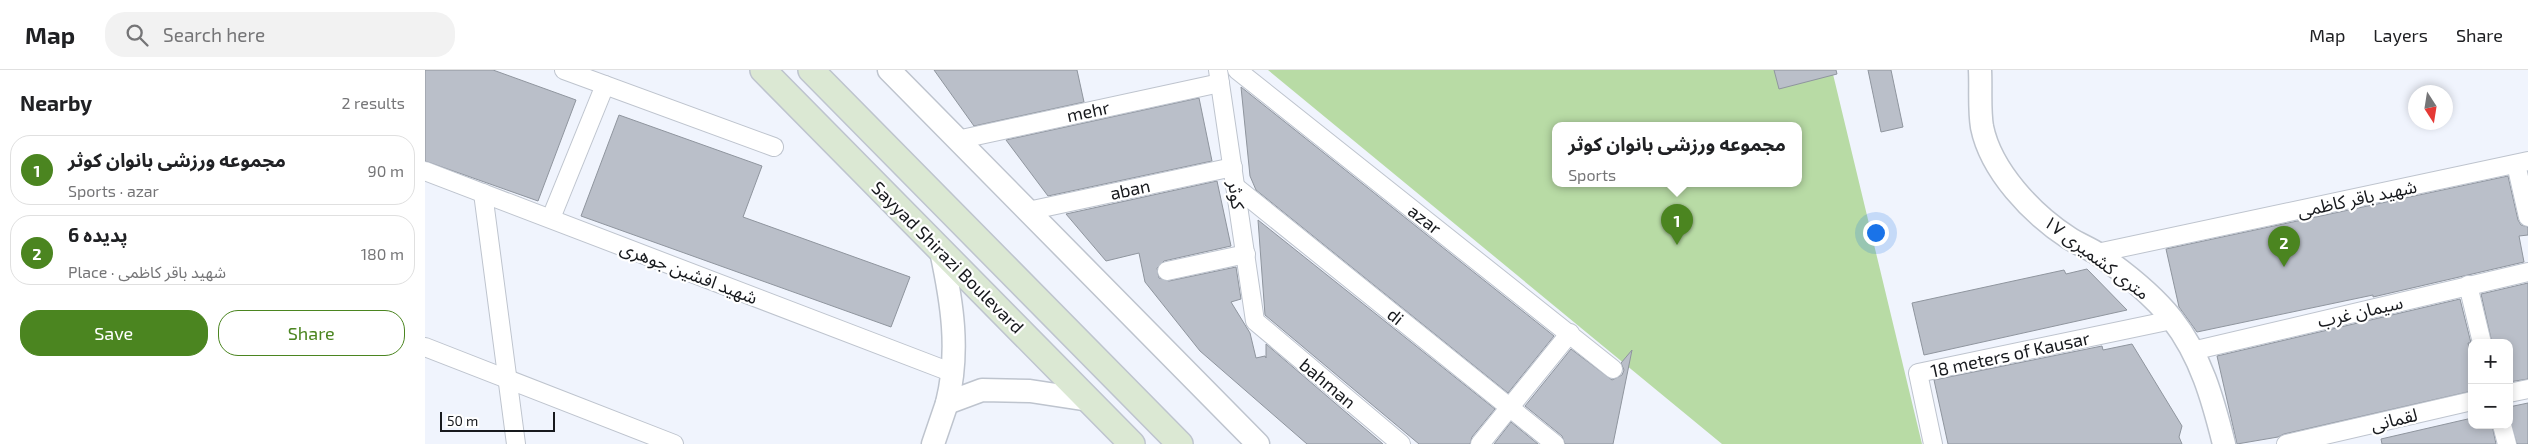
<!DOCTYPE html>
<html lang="en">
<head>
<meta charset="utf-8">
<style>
	:root { --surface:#fff; --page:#f2f2f2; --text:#202124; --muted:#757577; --line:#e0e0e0; --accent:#4b8520 }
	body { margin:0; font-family:"Exo 2","Noto Sans Arabic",sans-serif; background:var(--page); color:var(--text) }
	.controls { position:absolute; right:15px; bottom:15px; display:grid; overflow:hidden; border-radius:10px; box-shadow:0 2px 8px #0003 }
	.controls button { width:45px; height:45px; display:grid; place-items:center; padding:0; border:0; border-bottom:1px solid var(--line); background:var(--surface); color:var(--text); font:25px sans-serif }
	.compass { position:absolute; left:1983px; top:15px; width:45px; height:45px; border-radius:50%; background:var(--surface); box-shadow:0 2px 8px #0003; rotate:168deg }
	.scale { position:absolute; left:15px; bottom:12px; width:115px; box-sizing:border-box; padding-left:5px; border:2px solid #17191d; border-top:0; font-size:14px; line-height:18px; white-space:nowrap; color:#17191d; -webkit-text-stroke:4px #fff; paint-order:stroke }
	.you { position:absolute; left:1450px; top:162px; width:18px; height:18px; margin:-12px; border:4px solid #fff; border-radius:50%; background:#1a73e8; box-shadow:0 0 0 8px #1a73e833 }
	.badge { display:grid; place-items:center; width:32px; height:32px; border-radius:50%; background:var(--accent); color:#fff; font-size:16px; font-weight:700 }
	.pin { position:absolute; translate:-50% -41px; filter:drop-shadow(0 1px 2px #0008) }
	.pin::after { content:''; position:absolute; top:26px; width:18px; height:15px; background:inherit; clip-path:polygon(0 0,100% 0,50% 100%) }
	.popup { position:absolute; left:1127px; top:52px; width:250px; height:65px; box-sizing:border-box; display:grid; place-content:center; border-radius:10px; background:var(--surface); filter:drop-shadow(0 1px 4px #0005); font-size:16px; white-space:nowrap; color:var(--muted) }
	.popup b { font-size:19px; color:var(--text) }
	.popup::after { content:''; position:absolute; left:50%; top:100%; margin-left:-10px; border:10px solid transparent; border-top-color:var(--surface) }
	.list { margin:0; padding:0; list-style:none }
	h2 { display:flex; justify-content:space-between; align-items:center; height:65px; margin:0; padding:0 20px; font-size:21px }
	h2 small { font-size:16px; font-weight:400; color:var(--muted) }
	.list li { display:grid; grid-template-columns:32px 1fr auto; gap:15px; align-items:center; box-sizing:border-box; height:70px; margin:0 10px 10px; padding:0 10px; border:1px solid var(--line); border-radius:20px }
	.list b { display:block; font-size:19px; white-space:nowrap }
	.list p { margin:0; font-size:16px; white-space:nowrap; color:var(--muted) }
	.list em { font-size:16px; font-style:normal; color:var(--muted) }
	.actions { display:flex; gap:10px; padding:15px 20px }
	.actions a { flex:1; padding:11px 0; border:1px solid var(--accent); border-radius:20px; text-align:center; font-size:18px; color:var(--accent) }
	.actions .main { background:var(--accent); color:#fff }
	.icon { flex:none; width:28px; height:28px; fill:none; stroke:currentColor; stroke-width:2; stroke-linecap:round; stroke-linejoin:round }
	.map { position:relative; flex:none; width:2103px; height:374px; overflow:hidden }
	header { display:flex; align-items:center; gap:30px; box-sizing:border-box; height:70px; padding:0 25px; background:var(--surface); border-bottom:1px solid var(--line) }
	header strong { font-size:24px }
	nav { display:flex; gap:28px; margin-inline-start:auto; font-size:18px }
	.search { width:350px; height:45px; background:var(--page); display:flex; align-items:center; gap:12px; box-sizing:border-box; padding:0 18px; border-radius:20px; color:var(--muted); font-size:19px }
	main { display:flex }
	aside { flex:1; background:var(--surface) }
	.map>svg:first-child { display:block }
	.green { fill:#b8dba5; fill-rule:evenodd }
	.building { fill:#babfc9; stroke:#8f959e }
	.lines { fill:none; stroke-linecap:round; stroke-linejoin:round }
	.minor-casing { stroke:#bec4ce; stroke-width:20 }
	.tertiary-casing { stroke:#bec4ce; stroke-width:25 }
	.secondary-casing { stroke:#bec4ce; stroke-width:28 }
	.minor { stroke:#fff; stroke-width:18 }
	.tertiary { stroke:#fff; stroke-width:22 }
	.secondary { stroke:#dbe8d3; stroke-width:25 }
	.labels { text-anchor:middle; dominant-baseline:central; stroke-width:4.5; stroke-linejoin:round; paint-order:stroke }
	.street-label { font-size:18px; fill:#17191d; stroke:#fff }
</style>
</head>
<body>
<header>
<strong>Map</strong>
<div class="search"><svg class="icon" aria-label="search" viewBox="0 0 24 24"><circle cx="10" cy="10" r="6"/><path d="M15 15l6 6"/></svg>Search here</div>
<nav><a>Map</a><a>Layers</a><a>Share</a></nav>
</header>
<main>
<aside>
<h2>Nearby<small>2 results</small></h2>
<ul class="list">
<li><span class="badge">1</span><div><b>مجموعه ورزشی بانوان کوثر</b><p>Sports · azar</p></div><em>90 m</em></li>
<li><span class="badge">2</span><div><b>پدیده 6</b><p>Place · شهید باقر کاظمی</p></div><em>180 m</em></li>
</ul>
<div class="actions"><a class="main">Save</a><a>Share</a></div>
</aside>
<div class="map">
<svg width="2103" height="374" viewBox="0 0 2103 374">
	<rect width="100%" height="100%" fill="#f0f4fd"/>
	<path class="green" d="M843 0H1407L1497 374H1297ZM1131 56H1373V114H1131Z"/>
	<g class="building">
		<path d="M0 0H68L151 30 113 131 0 91Z"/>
		<path d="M509 0H652L659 32 549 56Z"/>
		<path d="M1349 0H1411L1412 4 1354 19Z"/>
		<path d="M1443 0H1466L1478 57 1456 62Z"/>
		<path d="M816 17 1129 266 1083 323 831 120 825 106Z"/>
		<path d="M774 28 787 91 623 126 581 70Z"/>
		<path d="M194 45 337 96 318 147 485 207 466 257 156 146Z"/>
		<path d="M2083 106 2093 150 2096 155 2103 157V165L2094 166 2099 192 1948 227V225L1772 262 1754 237 1741 179Z"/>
		<path d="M792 111 806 176 739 191 732 198 734 208 744 211 811 197 816 229 806 232 825 263 831 288 840 286 841 288V274L958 374H882L775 281 720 212 714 183 681 191 641 144Z"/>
		<path d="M833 150 1070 339 1047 367 1045 374H994L840 245Z"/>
		<path d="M1662 199 1702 240 1499 285 1487 233 1639 200 1641 204Z"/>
		<path d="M2103 213V309L2084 312V273H2067L2056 224Z"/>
		<path d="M2035 229 2046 273H2043L2047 290V321L1859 364 1853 367 1812 374 1792 286Z"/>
		<path d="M1707 274 1757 356 1754 367 1757 374H1523L1509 310 1677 276 1678 280Z"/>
		<path d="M1146 279 1187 310 1197 305 1199 300 1196 293 1207 280 1188 374H1140L1137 366 1100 336Z"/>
		<path d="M2103 333V374H2092L2084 347V337Z"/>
		<path d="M2047 348V355H2067L2071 374H1957L1956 369Z"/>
		<path d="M1086 352 1113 374H1069Z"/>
	</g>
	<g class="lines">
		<g class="minor-casing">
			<g id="minor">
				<path d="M139 0 349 77"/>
				<path d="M793 0 830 251 976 374"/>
				<path d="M812 0 1188 299"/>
				<path d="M532 70 795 13"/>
				<path d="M2091 94 2103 147"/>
				<path d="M0 101 528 303"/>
				<path d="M812 118 1130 374"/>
				<path d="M58 123 91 374"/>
				<path d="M603 141 808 97"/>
				<path d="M126 148 180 15"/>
				<path d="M1672 183 2103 91"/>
				<path d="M742 201 821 184"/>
				<path d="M2043 215 2057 273"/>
				<path d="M0 277 249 374"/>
				<path d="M1767 281 2103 202"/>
				<path d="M2084 323 2103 319"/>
				<path d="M2077 355 2082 374"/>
				<path d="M1055 374 1145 263"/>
				<path d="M1508 374 1493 303 1747 250"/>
				<path d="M1861 374 2047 331"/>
			</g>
		</g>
		<g class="tertiary-casing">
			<g id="tertiary">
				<path d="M464 0 833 374"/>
				<path d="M1555 0C1556 18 1554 39 1557 57 1566 101 1607 144 1644 168 1653 174 1664 178 1673 184 1699 202 1727 224 1747 249 1776 286 1788 330 1799 374"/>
				<path d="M516 181C527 232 535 281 522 333L557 320 605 321 664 330"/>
				<path d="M508 374 522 333"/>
			</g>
		</g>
		<g class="secondary-casing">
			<g id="secondary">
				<path d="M338 0 707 374"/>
				<path d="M386 0 755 374"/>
			</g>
		</g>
		<use href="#minor" class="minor"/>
		<use href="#tertiary" class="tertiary"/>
		<use href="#secondary" class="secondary"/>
	</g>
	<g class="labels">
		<g class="street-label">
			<text transform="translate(663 41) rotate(-12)">mehr</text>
			<text transform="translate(705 119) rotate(-12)">aban</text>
			<text transform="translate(812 125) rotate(82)">کوثر</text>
			<text transform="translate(1932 128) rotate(-12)">شهید باقر کاظمی</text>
			<text transform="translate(1000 149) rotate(38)">azar</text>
			<text transform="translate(523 187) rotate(45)">Sayyad Shirazi Boulevard</text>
			<text transform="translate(1672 187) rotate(37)">۱۷ متری کشمیری</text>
			<text transform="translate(264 202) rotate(21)">شهید افشین جوهری</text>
			<text transform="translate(1935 241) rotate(-13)">سیمان غرب</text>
			<text transform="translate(971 246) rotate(39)">di</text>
			<text transform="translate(1585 284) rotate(-12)">18 meters of Kausar</text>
			<text transform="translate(903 313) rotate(40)">bahman</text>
			<text transform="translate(1969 349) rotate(-13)">لقمانی</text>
		</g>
	</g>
</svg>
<div class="controls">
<button>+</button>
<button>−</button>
</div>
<svg class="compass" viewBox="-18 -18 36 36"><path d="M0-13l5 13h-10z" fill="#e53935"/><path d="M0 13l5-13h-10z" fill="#757577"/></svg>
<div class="scale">50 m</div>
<div class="you"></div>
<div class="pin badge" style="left:1252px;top:175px">1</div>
<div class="popup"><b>مجموعه ورزشی بانوان کوثر</b>Sports</div>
<div class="pin badge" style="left:1859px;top:197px">2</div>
</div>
</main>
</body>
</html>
